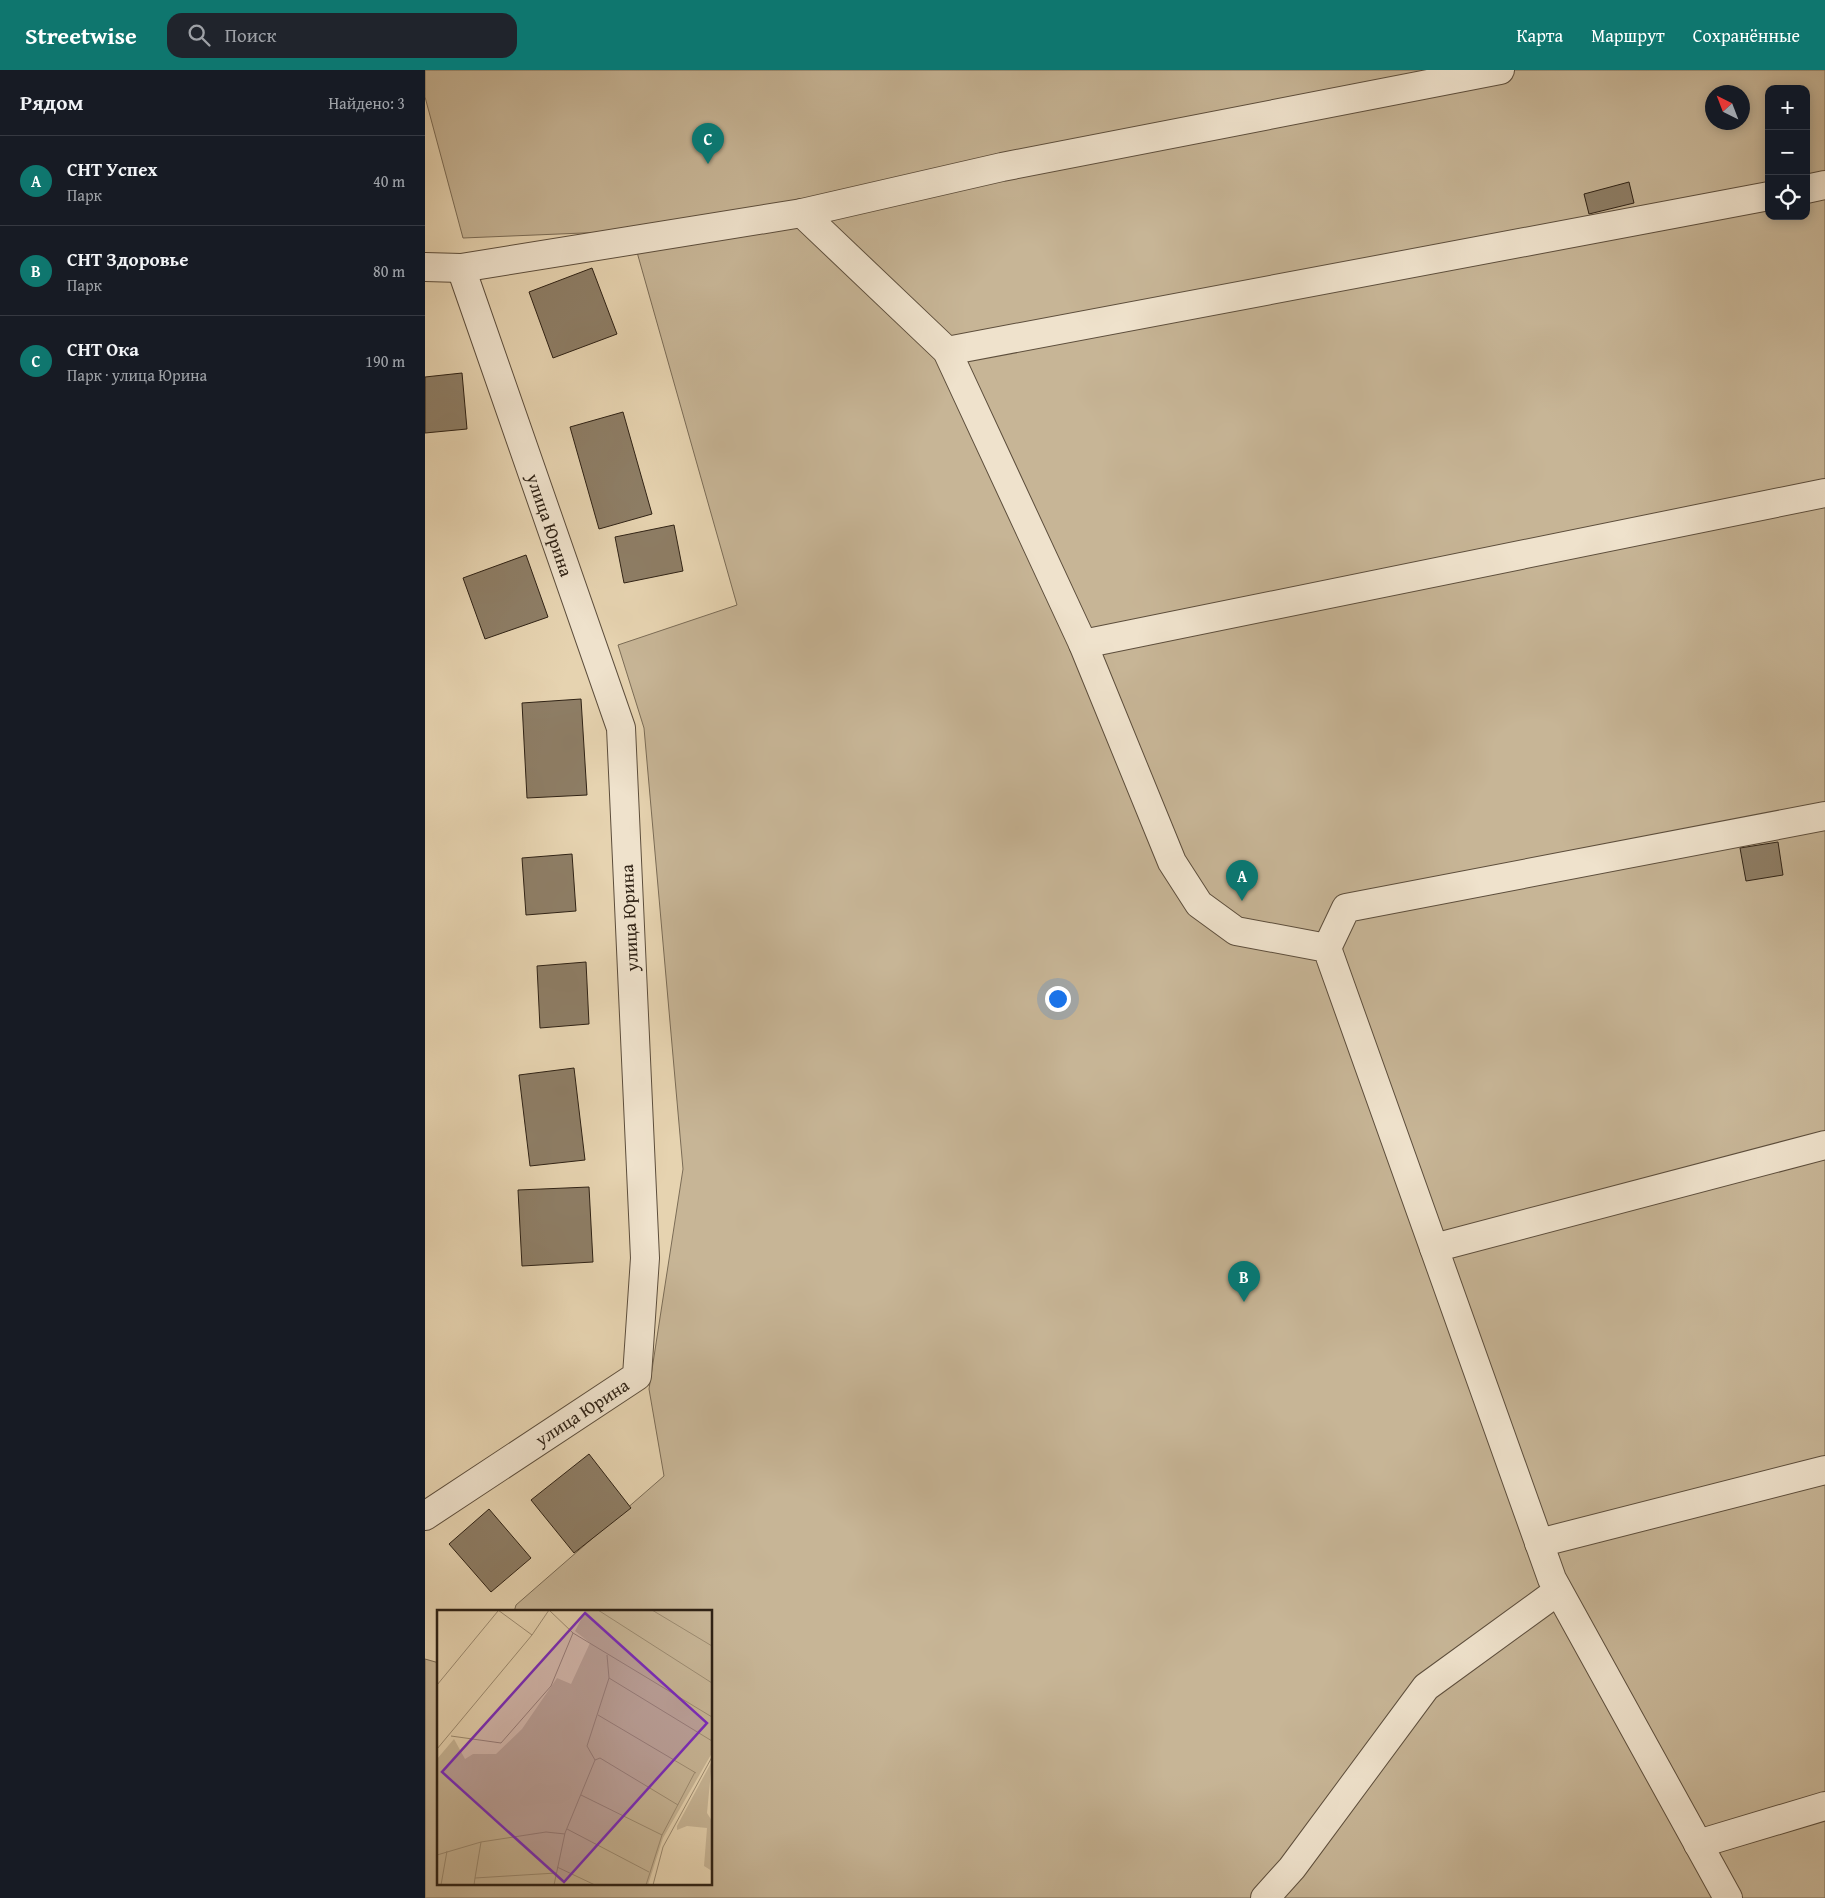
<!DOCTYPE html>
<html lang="ru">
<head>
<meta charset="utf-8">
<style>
	:root { --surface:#171b24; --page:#20242c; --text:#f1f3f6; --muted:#9ea1a6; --line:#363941; --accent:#0f766e }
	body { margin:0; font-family:"Gentium Book Plus",serif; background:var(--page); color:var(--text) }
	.controls { position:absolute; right:15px; top:15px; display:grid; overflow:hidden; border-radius:10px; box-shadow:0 2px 12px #0003 }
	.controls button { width:45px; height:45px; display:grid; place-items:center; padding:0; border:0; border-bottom:1px solid var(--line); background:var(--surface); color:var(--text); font:25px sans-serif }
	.compass { position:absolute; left:1280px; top:15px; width:45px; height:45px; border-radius:50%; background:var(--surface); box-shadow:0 2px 12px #0003; rotate:318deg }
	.you { position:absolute; left:632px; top:928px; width:18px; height:18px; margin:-12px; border:4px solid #fff; border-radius:50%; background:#1a73e8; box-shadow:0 0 0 8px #1a73e833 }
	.badge { display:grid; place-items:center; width:32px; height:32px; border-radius:50%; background:var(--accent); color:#fff; font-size:16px; font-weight:700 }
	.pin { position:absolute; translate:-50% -41px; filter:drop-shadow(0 1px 2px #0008) }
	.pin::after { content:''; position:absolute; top:26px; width:18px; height:15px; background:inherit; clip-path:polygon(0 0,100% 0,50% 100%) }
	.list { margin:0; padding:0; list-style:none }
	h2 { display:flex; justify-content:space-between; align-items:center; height:65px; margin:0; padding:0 20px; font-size:21px }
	h2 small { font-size:16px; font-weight:400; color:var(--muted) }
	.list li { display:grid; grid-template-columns:32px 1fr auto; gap:15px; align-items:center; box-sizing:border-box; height:90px; padding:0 20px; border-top:1px solid var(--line) }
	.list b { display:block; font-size:19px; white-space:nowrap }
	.list p { margin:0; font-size:16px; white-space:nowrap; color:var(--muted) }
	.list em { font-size:16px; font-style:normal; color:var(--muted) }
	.icon { flex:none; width:28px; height:28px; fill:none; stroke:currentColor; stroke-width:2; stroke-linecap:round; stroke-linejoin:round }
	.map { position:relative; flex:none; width:1400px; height:1828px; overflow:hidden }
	header { display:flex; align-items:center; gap:30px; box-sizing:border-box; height:70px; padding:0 25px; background:var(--accent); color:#fff }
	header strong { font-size:24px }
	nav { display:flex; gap:28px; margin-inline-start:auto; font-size:18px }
	.search { width:350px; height:45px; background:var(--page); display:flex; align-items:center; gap:12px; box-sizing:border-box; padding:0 18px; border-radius:15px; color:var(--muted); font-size:19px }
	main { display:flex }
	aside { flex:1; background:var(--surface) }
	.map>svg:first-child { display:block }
	.green { fill:#c7b596; stroke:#7b6c56; fill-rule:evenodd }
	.building { fill:#8e7e66; stroke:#2f2215 }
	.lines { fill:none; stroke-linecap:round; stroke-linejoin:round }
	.minor-casing { stroke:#5d4e3c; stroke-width:30 }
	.minor { stroke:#efe2cc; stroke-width:28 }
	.labels { text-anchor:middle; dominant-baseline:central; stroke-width:5; stroke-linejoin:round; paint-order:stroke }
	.street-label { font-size:18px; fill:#2f2215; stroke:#efe2cc }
	.inset-road { fill:none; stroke:#9d8c72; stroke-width:1 }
	.view { fill:#7b2cbf; fill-opacity:0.15; stroke:#7b2cbf; stroke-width:2.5 }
	.inset-edge { fill:none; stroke:#2f2215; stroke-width:2.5 }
</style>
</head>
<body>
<header>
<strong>Streetwise</strong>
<div class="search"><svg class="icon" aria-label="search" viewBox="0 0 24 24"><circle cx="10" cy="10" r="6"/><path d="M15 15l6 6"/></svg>Поиск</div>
<nav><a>Карта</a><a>Маршрут</a><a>Сохранённые</a></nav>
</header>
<main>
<aside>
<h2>Рядом<small>Найдено: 3</small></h2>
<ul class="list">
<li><span class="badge">A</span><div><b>СНТ Успех</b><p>Парк</p></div><em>40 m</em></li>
<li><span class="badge">B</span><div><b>СНТ Здоровье</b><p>Парк</p></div><em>80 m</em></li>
<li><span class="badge">C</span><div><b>СНТ Ока</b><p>Парк · улица Юрина</p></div><em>190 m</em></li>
</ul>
</aside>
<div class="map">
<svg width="1400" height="1828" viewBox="0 0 1400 1828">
	<rect width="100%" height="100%" fill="#e6d3b0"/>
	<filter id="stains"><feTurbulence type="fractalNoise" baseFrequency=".004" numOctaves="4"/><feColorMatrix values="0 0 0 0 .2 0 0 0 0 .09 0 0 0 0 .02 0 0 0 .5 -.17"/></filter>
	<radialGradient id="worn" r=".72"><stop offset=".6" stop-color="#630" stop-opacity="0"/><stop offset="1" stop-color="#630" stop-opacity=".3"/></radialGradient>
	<path class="green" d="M0 0H1400V1828H0V1589L14 1593V1814H286V1542H89L91 1535 239 1406 224 1319 258 1099 219 658 193 575 312 535 206 161 38 168 0 27ZM1344 19H1381V146H1344ZM1288 22H1318V52H1288Z"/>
	<g class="building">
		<path d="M1204 112 1209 133 1164 144 1159 124Z"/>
		<path d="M167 198 192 264 128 288 104 222Z"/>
		<path d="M37 303 42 359 0 363V307Z"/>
		<path d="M198 342 227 444 174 459 145 357Z"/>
		<path d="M249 455 258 501 199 513 190 467Z"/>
		<path d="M101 485 123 547 60 569 38 508Z"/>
		<path d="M156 629 162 725 102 728 97 633Z"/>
		<path d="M1353 772 1358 805 1321 811 1315 778Z"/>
		<path d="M147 784 151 841 101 845 97 788Z"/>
		<path d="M161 892 164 954 115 958 112 896Z"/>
		<path d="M149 998 160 1090 105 1096 94 1005Z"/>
		<path d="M164 1117 168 1192 97 1196 93 1120Z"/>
		<path d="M164 1384 206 1438 149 1483 106 1430Z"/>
		<path d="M64 1439 106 1488 66 1522 24 1474Z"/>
	</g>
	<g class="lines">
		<g class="minor-casing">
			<g id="minor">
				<path d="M1381 119 1400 115"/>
				<path d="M377 143 522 281 658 574 747 792 774 834 811 861 902 878 1127 1509 1303 1828"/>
				<path d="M0 197 36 198 377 143 577 97 1075 0"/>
				<path d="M522 281 1344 126"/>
				<path d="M658 574 1400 423"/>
				<path d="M902 878 921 838 1400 746"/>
				<path d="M1009 1178 1400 1075"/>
				<path d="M0 1446 212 1306 220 1188 196 658 36 198"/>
				<path d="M1114 1473 1400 1400"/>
				<path d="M1273 1774 1400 1736"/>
				<path d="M840 1828 867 1798 1001 1617 1133 1521"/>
			</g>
		</g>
		<use href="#minor" class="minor"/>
	</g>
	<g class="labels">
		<g class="street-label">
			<text transform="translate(125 455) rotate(71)">улица Юрина</text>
			<text transform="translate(204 848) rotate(-93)">улица Юрина</text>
			<text transform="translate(157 1342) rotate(-33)">улица Юрина</text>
		</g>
	</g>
	<g transform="translate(12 1540)">
		<rect width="275" height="275" fill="#e6d3b0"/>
		<path d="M149 0H275V143L226 228 211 275H0V149L17 129 28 149 36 144H59L85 119 120 68 134 74 153 33 138 21ZM275 151 270 203 275 211V261L267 256 270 218 250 216 240 220V216Z" fill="#c7b596"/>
		<path class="inset-road" d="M61 0 95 25M112 0 136 23 275 107M161 0 275 73M215 0 275 36M172 68 275 131M0 75 61 1M161 105 259 163M14 126 64 133 114 76 136 23M0 139 95 25 112 0M158 150 163 148 241 195M275 177V203M144 185 225 225M130 219 212 262M0 245 44 232 109 222 128 224M120 257 158 275M38 268 44 232M4 275 10 241M37 275 38 268 119 263M117 275 128 223 158 150 150 136 172 68 170 45M209 275 225 225 258 162M216 275 226 237 275 147"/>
		<path class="view" d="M148 3 270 113 127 272 5 162Z"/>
		<rect width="275" height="275" class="inset-edge"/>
	</g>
	<rect width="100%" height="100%" filter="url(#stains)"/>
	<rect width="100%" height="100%" fill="url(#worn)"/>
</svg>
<div class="controls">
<button>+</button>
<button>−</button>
<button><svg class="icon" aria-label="locate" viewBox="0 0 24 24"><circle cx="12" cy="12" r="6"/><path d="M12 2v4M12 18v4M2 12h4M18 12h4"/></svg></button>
</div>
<svg class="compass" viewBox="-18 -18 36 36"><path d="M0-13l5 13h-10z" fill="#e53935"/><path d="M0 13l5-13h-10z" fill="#9ea1a6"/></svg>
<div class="you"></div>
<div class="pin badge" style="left:817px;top:831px">A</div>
<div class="pin badge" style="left:819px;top:1232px">B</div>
<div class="pin badge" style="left:283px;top:94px">C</div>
</div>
</main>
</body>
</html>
